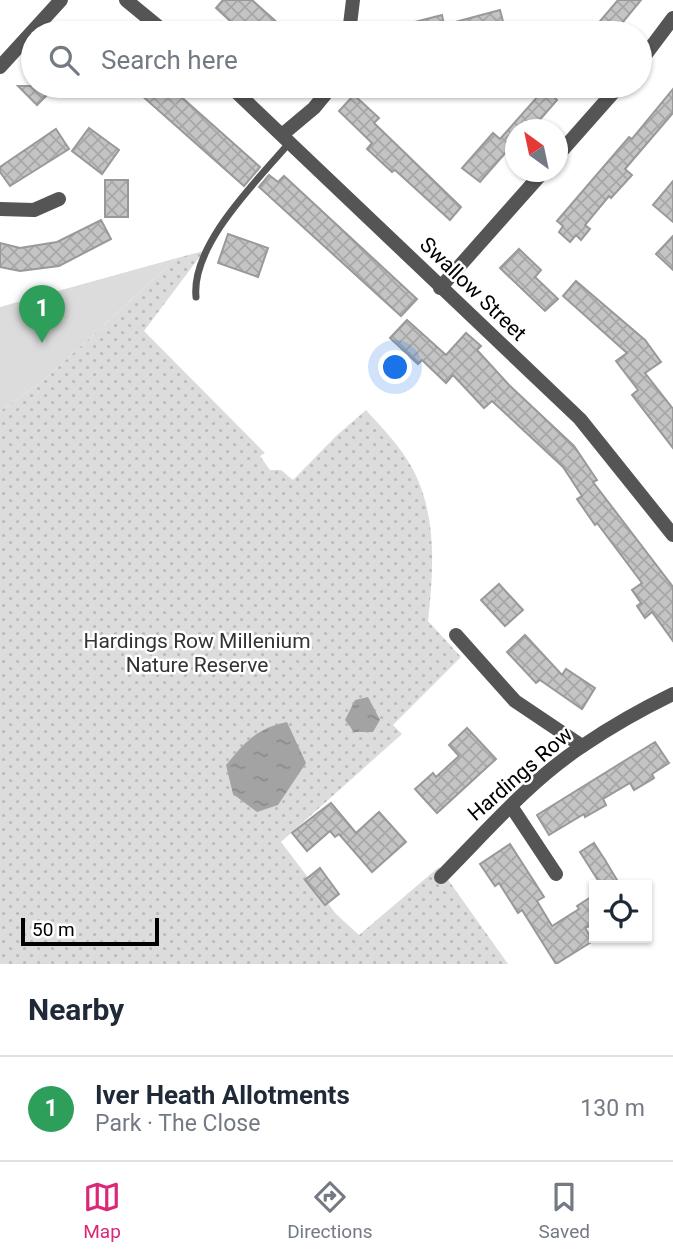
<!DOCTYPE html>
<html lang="en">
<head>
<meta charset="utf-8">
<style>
	:root { --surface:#fff; --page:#f6f6f7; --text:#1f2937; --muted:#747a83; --line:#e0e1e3; --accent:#db2777 }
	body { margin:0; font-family:Roboto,sans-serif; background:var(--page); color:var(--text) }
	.controls { position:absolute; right:21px; bottom:21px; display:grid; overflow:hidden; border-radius:0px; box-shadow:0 2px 5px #0004 }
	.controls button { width:63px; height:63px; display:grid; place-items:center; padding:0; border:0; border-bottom:2px solid var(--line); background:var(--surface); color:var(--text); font:35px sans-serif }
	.compass { position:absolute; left:505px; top:119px; width:63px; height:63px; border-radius:50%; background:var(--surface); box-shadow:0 2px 5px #0004; rotate:327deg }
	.scale { position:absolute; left:21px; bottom:18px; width:138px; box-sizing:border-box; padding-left:7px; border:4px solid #000; border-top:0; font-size:19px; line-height:24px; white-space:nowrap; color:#000; -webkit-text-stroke:5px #fff; paint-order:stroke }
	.you { position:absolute; left:396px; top:368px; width:24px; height:24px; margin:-18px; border:5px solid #fff; border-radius:50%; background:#1a73e8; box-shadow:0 0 0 10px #1a73e833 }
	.badge { display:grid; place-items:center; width:46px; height:46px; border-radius:50%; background:var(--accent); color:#fff; font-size:23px; font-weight:700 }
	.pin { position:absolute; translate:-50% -58px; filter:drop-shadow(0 2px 4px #0008) }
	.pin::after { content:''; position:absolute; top:37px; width:24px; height:21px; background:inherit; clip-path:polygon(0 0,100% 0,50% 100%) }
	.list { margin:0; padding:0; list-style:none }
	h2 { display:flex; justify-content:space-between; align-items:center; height:91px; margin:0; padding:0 28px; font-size:30px }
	h2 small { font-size:23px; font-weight:400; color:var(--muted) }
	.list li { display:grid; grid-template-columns:46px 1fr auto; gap:21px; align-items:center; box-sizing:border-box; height:105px; padding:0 28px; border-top:2px solid var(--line) }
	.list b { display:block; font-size:26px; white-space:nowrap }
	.list p { margin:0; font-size:23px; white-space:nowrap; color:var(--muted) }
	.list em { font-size:23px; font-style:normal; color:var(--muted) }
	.icon { flex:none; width:38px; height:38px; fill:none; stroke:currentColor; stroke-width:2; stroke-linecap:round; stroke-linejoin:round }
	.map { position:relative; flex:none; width:673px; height:964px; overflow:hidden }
	.search { position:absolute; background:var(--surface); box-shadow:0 2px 5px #0004; left:21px; right:21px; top:21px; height:77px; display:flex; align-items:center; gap:18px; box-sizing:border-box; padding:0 24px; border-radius:38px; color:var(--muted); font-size:26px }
	.sheet { height:196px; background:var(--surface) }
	nav { display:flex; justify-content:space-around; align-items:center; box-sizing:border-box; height:98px; border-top:2px solid var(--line); background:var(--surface); font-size:19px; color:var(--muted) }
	nav a { display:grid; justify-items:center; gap:4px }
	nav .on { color:var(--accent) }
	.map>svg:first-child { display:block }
	.park { fill:url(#park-dots) }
	.garden { fill:#dcdcdc }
	.water { fill:url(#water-ripples) }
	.building { fill:url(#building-cross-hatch); stroke:#999; stroke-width:2 }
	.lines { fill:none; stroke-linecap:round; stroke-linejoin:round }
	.lane { stroke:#555; stroke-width:7 }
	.street { stroke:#555; stroke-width:14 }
	.labels { text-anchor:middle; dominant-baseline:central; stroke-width:5; stroke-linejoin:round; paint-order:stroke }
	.street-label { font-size:21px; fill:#000; stroke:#fff }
	.park-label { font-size:21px; fill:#333; stroke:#fff }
</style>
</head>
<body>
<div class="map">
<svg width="673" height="964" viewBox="0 0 673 964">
	<defs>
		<pattern id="park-dots" width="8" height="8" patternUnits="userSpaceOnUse" patternTransform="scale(1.75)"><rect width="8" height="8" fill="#dcdcdc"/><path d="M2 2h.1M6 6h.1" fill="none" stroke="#bbb" stroke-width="1.8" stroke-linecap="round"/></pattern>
		<pattern id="water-ripples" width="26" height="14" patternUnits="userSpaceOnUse" patternTransform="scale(1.75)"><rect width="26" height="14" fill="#a3a3a3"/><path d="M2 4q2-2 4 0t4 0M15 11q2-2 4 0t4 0" fill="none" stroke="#8b8b8b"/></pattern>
		<pattern id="building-cross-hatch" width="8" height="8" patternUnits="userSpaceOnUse" patternTransform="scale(1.75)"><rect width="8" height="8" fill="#c4c4c4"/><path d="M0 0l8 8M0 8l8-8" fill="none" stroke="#a7a7a7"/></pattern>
	</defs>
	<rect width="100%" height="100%" fill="#fff"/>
	<path class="park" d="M204 251 144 331 265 453 260 456 270 470H281L293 480 336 436 366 410C385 431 407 453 418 480 437 525 433 574 428 621L461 657 393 725 402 734 281 842 336 914 359 935 439 867 508 964H0V411L45 379 177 258Z"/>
	<path class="garden" d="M177 258 45 379 0 411V307Z"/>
	<g class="water">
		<path d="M368 697 380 720 373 732H354L345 720 355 700Z"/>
		<path d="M287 722 306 763 278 805 257 812 233 794 226 765C245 742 257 728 287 722Z"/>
	</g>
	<g class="building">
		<path d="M223 0H252L289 33H243L216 8Z"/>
		<path d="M618 0H641L614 33H590Z"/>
		<path d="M500 10 506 33H391V28L442 15 444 25Z"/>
		<path d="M18 86H56L37 105Z"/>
		<path d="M131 86H169L260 167 244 186Z"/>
		<path d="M547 86H565L555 98 557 100 531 130H515V142L480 182 462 168 493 133 500 139Z"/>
		<path d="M673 89V113L625 169 632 175 611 198 609 196 585 225 590 229 581 240 576 235 570 242 559 232 563 226 557 221 629 137 632 139Z"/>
		<path d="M354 95 379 118 374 123 461 207 450 220 395 170 392 172 367 149 372 143 339 111Z"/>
		<path d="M89 128 119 150 102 174 72 151Z"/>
		<path d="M56 129 69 149 10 186 0 172V167Z"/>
		<path d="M269 175 278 182 284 176 417 299 401 316 259 187Z"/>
		<rect x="105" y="180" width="23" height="37"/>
		<path d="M673 181V222L653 205Z"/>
		<path d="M101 220 111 239 59 266 20 271 0 267V243L20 248 57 242Z"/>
		<path d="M228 234 268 248 258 277 218 263Z"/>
		<path d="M673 236V270L656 254Z"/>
		<path d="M519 249 541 270 535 277 558 299 545 311 500 268Z"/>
		<path d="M576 281 645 340 661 362 645 373 673 409V448L632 395 638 390 616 361 627 353 563 296Z"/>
		<path d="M407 320 446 355 466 333 481 346 477 350 509 385 574 446 597 480 593 482 673 587V641L652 612 645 618 637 606 641 603 632 590 642 583 597 523 595 525 577 499 582 496 563 467 492 401 484 408 453 375 446 383 422 360 418 364 390 338Z"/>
		<path d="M499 584 523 610 505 626 481 600Z"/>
		<path d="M525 635 562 675 566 669 595 688 582 709 540 680 536 683 507 652Z"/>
		<path d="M467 728 496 759 437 813 415 789 433 773 436 777 459 756 449 745Z"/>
		<path d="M655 742 669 763 652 774 654 778 634 790 630 783 603 799 606 805 585 817 584 814 549 835 537 815Z"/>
		<path d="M331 803 356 833 379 812 406 842 372 872 339 834 335 837 330 831 307 851 292 833Z"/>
		<path d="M594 843 605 860 620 885H601L580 852Z"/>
		<path d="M510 844 544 897 537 901 552 926 579 909 577 906 594 895V934L589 926 585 928 593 941 556 964 522 910 518 913 499 883 495 886 480 864Z"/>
		<path d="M320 868 339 894 325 905 305 880Z"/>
	</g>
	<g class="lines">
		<path class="lane" d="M196 297C191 244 258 180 290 142"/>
		<g class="street">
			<path d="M126 0 166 33"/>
			<path d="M349 33 353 0"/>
			<path d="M640 62 673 18"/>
			<path d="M0 67 61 0"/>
			<path d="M230 86 580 419 673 535"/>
			<path d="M283 134 314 108 332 86"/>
			<path d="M558 155 619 86"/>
			<path d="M0 209 34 210 59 199"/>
			<path d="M440 288 543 172"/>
			<path d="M456 635 515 701 582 746"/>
			<path d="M511 806 556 874"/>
			<path d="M441 877C486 832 530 780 584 745 612 726 642 709 673 694"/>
		</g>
	</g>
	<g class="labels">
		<g class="street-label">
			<text transform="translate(473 289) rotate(44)">Swallow Street</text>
			<text transform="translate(520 774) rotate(-41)">Hardings Row</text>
		</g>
		<g class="park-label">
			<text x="197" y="641">Hardings Row Millenium<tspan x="197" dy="24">Nature Reserve</tspan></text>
		</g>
	</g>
</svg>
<div class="controls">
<button><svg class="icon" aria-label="locate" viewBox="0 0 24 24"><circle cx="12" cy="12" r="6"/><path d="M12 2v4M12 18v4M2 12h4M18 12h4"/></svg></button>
</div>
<svg class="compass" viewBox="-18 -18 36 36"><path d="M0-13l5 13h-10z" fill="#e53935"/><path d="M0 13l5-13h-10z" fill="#747a83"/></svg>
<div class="scale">50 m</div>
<div class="you"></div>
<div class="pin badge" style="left:42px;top:343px;background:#2e9e5b">1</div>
<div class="search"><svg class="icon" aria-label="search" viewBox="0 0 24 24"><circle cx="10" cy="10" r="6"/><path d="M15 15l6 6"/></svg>Search here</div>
</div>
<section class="sheet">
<h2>Nearby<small></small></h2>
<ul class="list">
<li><span class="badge" style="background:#2e9e5b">1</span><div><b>Iver Heath Allotments</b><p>Park · The Close</p></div><em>130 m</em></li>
</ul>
</section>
<nav>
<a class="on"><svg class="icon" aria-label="map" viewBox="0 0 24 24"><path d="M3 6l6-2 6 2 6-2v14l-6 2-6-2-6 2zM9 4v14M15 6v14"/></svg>Map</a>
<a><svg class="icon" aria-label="directions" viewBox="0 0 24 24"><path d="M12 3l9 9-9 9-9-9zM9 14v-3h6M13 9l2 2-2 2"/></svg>Directions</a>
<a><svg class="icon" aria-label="saved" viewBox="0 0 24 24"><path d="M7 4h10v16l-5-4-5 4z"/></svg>Saved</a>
</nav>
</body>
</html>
